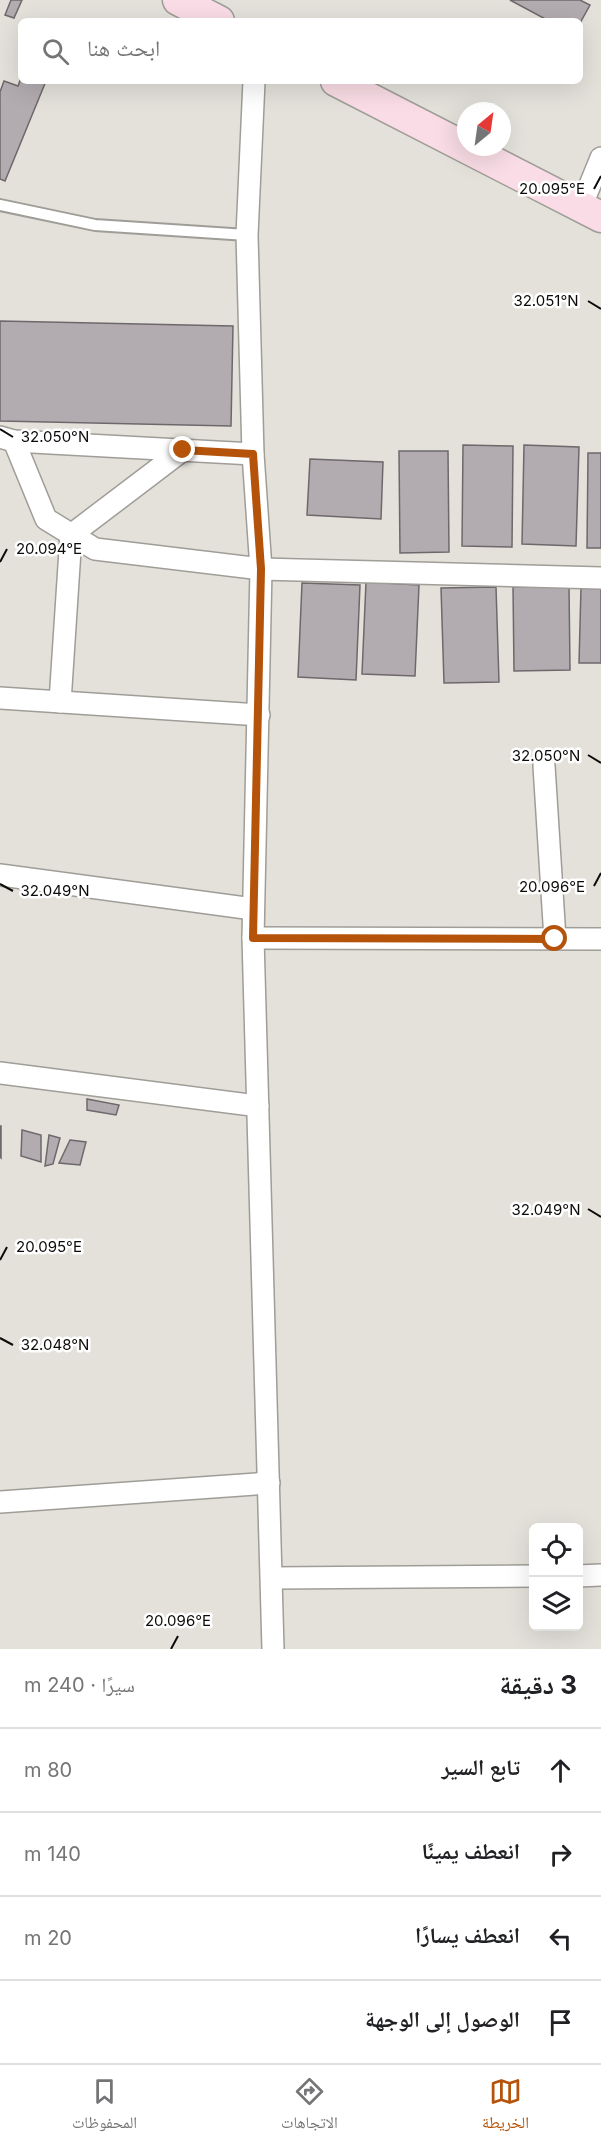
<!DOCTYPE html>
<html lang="ar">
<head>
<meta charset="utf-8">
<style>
	:root { --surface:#fff; --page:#f2f2f2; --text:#202124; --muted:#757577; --line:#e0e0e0; --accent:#b45309 }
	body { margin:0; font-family:Inter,"Noto Naskh Arabic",sans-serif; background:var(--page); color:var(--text); direction:rtl }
	.controls { position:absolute; right:18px; bottom:18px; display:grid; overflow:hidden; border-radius:9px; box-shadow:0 6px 24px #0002 }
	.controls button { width:54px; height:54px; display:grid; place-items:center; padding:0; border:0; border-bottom:2px solid var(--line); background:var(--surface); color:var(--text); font:30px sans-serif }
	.compass { position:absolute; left:457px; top:102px; width:54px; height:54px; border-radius:50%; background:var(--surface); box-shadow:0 6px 24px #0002; rotate:29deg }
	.stop { position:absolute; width:18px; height:18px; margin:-14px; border:4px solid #b45309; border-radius:50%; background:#fff }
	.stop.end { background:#b45309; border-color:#fff; box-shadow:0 2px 6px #0008 }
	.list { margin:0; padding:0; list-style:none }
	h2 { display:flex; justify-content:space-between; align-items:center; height:78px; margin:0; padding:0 24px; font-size:26px }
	h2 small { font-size:20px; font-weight:400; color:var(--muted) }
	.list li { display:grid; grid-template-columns:39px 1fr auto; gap:18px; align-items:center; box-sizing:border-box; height:84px; padding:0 24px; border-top:2px solid var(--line) }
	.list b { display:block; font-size:22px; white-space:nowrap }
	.list em { font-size:20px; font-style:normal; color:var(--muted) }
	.icon { flex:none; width:33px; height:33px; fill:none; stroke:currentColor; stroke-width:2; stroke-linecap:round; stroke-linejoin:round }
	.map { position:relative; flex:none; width:601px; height:1649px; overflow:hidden; direction:ltr }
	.search { position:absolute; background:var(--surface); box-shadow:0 6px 24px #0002; left:18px; right:18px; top:18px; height:66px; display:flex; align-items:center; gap:15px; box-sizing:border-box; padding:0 21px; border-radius:9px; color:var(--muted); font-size:22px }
	.sheet { height:414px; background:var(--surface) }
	nav { display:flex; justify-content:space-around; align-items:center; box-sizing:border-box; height:84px; border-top:2px solid var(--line); background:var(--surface); font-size:16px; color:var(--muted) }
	nav a { display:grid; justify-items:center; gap:3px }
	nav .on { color:var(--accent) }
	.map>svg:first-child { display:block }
	.building { fill:#b2acb0; stroke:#6e686c; stroke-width:1.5 }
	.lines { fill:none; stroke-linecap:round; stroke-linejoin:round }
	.lane-casing { stroke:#9f9d97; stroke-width:14 }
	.street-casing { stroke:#9f9d97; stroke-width:24 }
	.secondary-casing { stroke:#9f9d97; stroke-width:33 }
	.lane { stroke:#fff; stroke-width:10 }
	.street { stroke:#fff; stroke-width:21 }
	.secondary { stroke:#f9dce5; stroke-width:30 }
	.route { stroke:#b45309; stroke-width:8 }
	.ticks { fill:none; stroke:#0c0b09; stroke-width:2 }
	.ticks-label { font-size:15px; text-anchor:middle; fill:#0c0b09; stroke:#fff; stroke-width:5; stroke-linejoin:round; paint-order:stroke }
</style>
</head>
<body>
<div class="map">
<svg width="601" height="1649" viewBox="0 0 601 1649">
	<rect width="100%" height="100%" fill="#e3e1da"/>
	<g class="building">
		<path d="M11 0H22L14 18 5 15Z"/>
		<path d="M510 0H580L590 5 580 23 549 21Z"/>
		<path d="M21 78V81H46L5 181 0 179V92L4 81 18 86Z"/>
		<path d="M0 321 233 326 231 426 0 421Z"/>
		<path d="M463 445 513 446 512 547 462 546Z"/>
		<path d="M524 445 579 447 576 546 522 544Z"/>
		<path d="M399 451H448L449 552 400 553Z"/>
		<path d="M588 453H601V548H587Z"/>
		<path d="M310 459 383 462 381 519 307 515Z"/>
		<path d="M366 582 419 585 415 676 362 674Z"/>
		<path d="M302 583 360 585 356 680 298 677Z"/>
		<path d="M569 586 570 670 514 671 513 587Z"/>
		<path d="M496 587 499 682 444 683 441 588Z"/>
		<path d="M581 588H601V663H579Z"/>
		<path d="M87 1099 119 1105 116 1115 87 1110Z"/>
		<path d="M0 1126H1V1158L0 1157Z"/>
		<path d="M22 1130 41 1135V1162L21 1156Z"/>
		<path d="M49 1135 60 1138 53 1164 45 1166Z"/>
		<path d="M70 1140 86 1142 80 1165 59 1163Z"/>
	</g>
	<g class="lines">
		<g class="lane-casing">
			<path id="lane" d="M0 205 95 225 247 235"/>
		</g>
		<g class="street-casing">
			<g id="street">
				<path d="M254 81 247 235 253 454 261 569 253 938 273 1649"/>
				<path d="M581 207 601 158"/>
				<path d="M0 437 14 441 253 454"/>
				<path d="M14 441 46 519 95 549 261 569 601 578"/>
				<path d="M0 698 259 715"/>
				<path d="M60 702 71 535 183 450"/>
				<path d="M544 766 555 939"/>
				<path d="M0 875 253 909"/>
				<path d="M253 938 601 939"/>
				<path d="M0 1073 258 1106"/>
				<path d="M0 1502 269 1483"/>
				<path d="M578 1576 601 1575"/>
				<path d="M272 1578 534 1576"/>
			</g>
		</g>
		<g class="secondary-casing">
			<g id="secondary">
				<path d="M178 0 219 21"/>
				<path d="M336 81 601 217"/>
			</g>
		</g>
		<use href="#lane" class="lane"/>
		<use href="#street" class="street"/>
		<use href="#secondary" class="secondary"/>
	</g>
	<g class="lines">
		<path class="route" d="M183 450 253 454 261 569 253 938 555 939"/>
	</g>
	<path class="ticks" d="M594 189 601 176M588 301 601 309M0 429 13 437M0 562 7 549M588 755 601 763M0 884 13 891M594 886 601 873M588 1209 601 1217M0 1260 7 1247M0 1338 13 1345M171 1649 178 1636"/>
	<g class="ticks-label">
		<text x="552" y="194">20.095°E</text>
		<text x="546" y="306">32.051°N</text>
		<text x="55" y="442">32.050°N</text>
		<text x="49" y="554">20.094°E</text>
		<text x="546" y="761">32.050°N</text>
		<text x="552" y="892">20.096°E</text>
		<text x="55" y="896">32.049°N</text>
		<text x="546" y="1215">32.049°N</text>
		<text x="49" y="1252">20.095°E</text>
		<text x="55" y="1350">32.048°N</text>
		<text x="178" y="1626">20.096°E</text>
	</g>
</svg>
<div class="controls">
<button><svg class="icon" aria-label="locate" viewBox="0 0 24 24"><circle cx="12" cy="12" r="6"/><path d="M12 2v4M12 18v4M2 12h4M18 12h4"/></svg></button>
<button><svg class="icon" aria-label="layers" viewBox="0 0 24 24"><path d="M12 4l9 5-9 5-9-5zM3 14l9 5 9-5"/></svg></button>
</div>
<svg class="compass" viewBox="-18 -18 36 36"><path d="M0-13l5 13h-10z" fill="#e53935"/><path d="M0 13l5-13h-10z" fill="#757577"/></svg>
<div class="stop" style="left:555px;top:939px"></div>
<div class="stop end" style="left:183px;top:450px"></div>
<div class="search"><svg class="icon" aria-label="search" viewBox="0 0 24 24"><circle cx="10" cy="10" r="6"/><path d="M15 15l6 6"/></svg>ابحث هنا</div>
</div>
<section class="sheet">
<h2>3 دقيقة<small>سيرًا · 240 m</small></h2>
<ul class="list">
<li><svg class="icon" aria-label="ahead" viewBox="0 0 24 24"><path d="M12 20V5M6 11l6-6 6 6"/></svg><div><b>تابع السير</b></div><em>80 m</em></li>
<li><svg class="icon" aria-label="right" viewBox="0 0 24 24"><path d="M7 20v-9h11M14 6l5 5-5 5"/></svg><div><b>انعطف يمينًا</b></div><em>140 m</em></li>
<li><svg class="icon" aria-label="left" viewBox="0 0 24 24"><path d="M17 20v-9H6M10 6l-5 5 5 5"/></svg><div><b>انعطف يسارًا</b></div><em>20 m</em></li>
<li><svg class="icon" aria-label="arrive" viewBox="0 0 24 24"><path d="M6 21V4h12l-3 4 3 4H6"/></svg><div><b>الوصول إلى الوجهة</b></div></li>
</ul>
</section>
<nav>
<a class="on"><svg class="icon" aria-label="map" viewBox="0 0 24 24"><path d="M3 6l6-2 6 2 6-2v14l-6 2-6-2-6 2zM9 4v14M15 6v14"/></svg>الخريطة</a>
<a><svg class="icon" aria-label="directions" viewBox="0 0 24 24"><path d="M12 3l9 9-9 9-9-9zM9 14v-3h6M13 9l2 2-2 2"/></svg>الاتجاهات</a>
<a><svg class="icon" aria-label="saved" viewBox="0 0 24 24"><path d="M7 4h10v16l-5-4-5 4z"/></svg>المحفوظات</a>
</nav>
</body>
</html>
